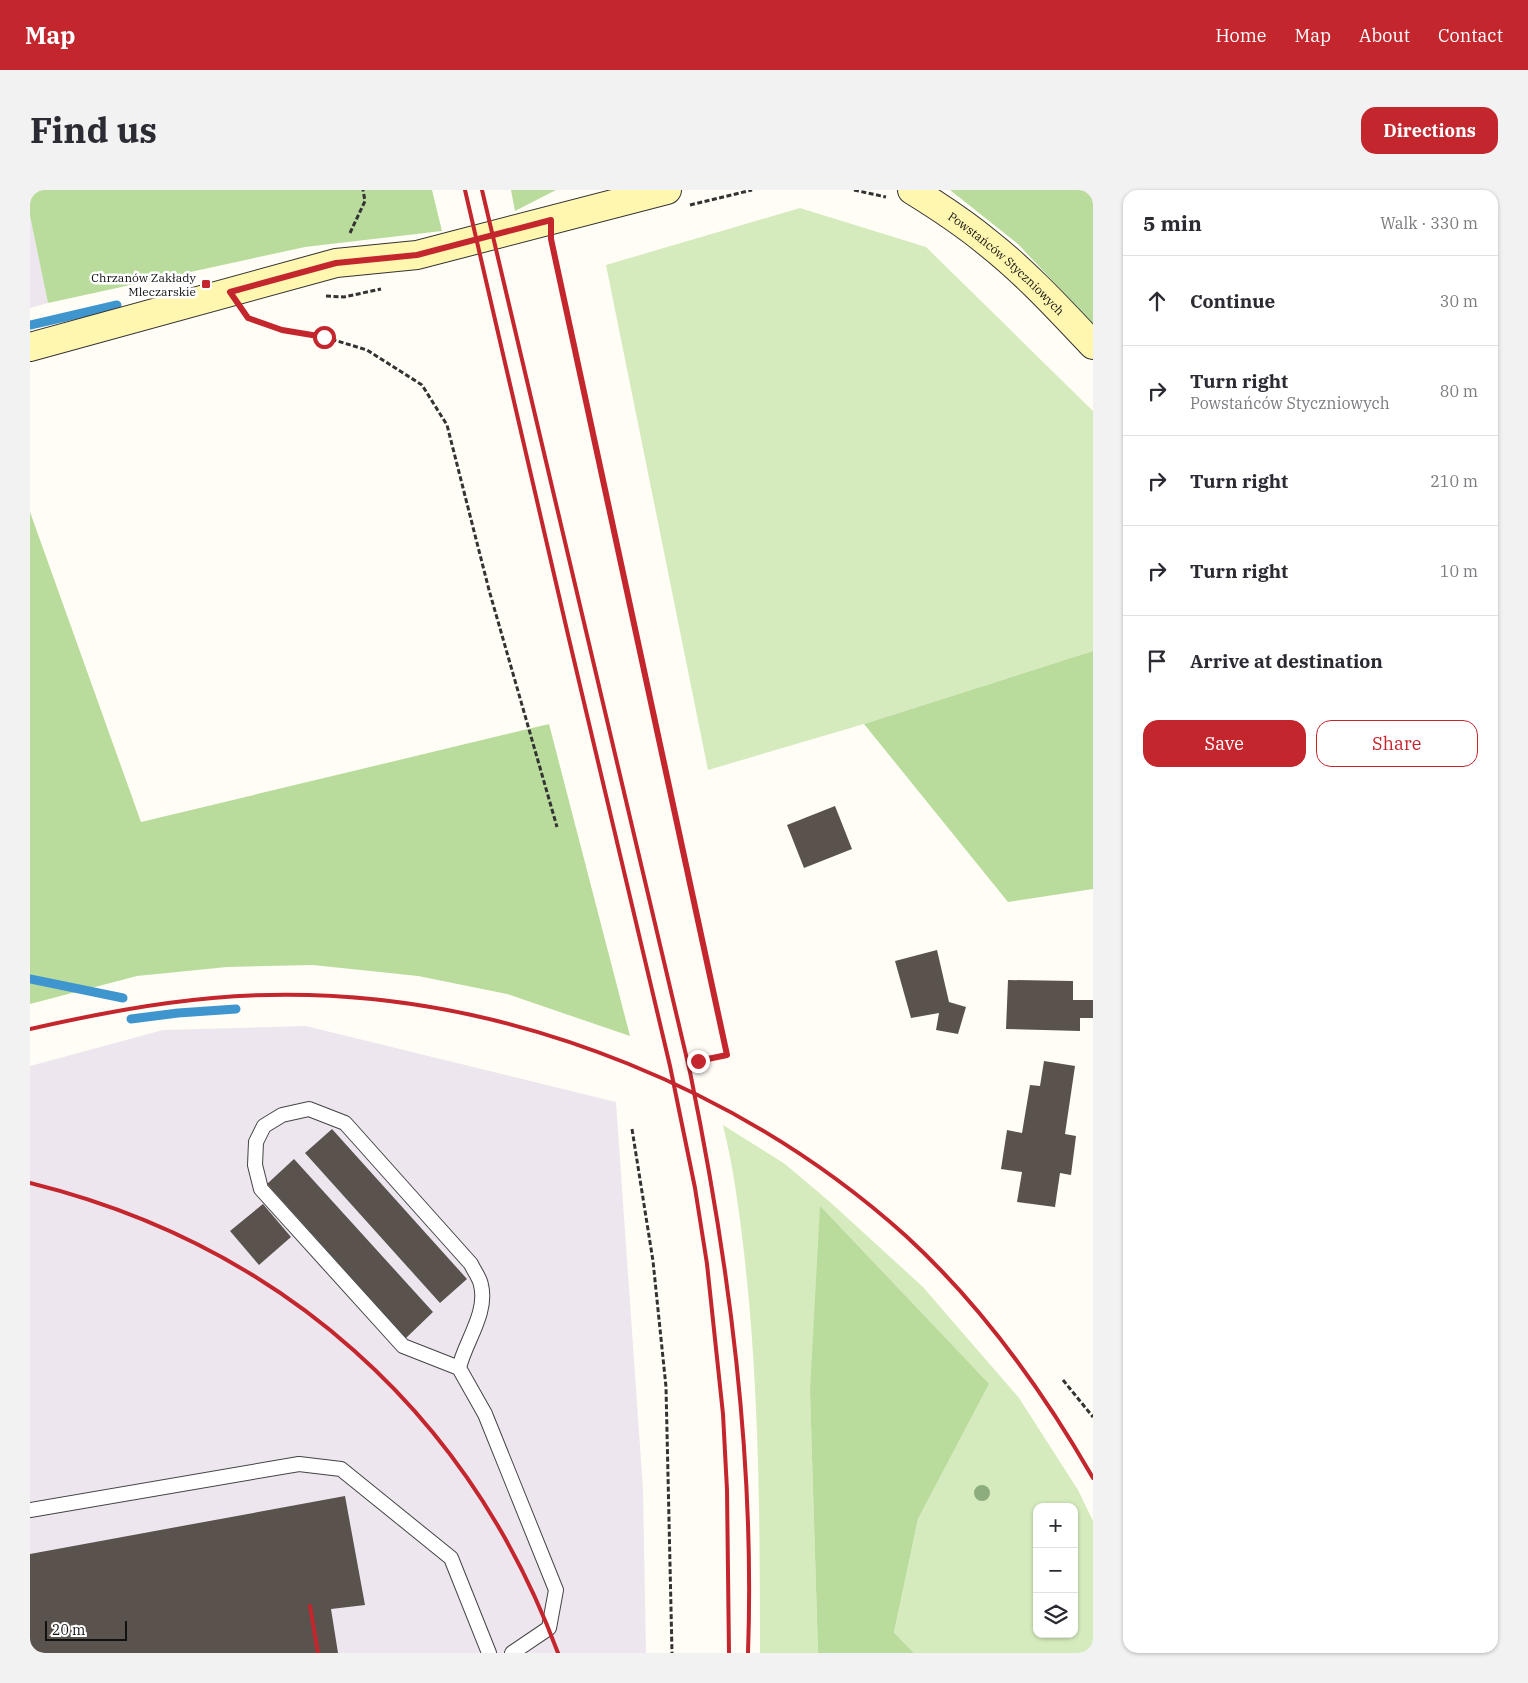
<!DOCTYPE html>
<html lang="en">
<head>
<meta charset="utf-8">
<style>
	:root { --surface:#fff; --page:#f2f2f3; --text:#2b2b33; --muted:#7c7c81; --line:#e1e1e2; --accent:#c4262e }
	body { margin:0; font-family:"IBM Plex Serif",serif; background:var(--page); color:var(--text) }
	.controls { position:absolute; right:15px; bottom:15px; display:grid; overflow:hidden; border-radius:10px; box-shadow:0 1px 4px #0004 }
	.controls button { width:45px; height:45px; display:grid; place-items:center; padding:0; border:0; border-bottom:1px solid var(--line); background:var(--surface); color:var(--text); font:25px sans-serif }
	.scale { position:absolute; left:15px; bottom:12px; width:82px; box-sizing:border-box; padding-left:5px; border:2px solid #111; border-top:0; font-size:14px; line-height:18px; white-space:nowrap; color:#111; -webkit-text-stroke:4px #fff; paint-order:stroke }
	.stop { position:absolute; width:15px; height:15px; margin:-11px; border:4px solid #c4262e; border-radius:50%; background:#fff }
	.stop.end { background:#c4262e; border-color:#fff; box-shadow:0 1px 5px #0008 }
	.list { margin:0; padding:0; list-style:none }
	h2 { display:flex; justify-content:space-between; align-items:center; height:65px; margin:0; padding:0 20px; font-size:21px }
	h2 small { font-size:16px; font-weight:400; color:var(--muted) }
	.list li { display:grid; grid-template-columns:32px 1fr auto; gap:15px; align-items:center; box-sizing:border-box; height:90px; padding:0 20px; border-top:1px solid var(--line) }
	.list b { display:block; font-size:19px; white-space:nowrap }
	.list p { margin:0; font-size:16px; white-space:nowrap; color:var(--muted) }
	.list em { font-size:16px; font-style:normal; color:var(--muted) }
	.actions { display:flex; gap:10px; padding:15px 20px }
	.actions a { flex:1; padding:11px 0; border:1px solid var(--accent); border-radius:15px; text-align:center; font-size:18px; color:var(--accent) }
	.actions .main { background:var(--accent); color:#fff }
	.icon { flex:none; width:28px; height:28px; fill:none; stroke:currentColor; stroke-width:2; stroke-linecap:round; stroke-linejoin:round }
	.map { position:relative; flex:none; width:1063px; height:1463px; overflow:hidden; border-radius:15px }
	header { display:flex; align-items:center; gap:30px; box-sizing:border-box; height:70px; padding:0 25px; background:var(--accent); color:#fff }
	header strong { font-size:24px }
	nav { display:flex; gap:28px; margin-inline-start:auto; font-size:18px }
	.intro { display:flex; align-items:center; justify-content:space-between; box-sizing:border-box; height:120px; padding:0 30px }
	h1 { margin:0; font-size:35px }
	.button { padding:12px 22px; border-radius:15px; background:var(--accent); color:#fff; font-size:18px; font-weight:700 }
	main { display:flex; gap:30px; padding:0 30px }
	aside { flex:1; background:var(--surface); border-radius:15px; box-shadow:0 1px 4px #0004 }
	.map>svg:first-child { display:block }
	.industrial { fill:#eee6ef }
	.green { fill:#d5ebbd; fill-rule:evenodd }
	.forest { fill:#b9dc9c }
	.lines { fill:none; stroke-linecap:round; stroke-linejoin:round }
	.stream { stroke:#3f96cf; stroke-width:9 }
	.building { fill:#5a524d }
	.lane-casing { stroke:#444; stroke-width:16 }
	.secondary-casing { stroke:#333; stroke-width:30 }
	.path { stroke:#333; stroke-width:3; stroke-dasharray:5 2.5; stroke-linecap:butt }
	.lane { stroke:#fff; stroke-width:14 }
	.secondary { stroke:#fff6b0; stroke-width:28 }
	.rail { stroke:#c4262e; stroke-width:4 }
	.tree { fill:#8dad7f }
	.route { stroke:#c4262e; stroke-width:6 }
	.poi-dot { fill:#c4262e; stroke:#fff; stroke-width:2 }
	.labels { text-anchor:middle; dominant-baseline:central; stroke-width:5; stroke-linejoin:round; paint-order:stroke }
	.street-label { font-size:12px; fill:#111; stroke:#fff }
	.poi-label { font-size:12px; fill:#111; stroke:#fff; text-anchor:end }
</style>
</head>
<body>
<header>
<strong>Map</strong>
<nav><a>Home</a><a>Map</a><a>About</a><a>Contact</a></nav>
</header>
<div class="intro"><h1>Find us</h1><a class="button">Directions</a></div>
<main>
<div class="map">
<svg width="1063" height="1463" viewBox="0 0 1063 1463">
	<rect width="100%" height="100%" fill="#fffdf5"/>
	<g class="industrial">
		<path d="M0 26 18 113 0 118Z"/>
		<path d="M276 836 586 912 613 1299 616 1463H0V876L133 840Z"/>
	</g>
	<g class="green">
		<path d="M770 18 896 57 1063 221V461L834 534 678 580 576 75Z"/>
		<path d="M693 935 755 974 800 1012 893 1097 989 1208 1048 1300 1063 1331V1463H884L864 1444 888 1329 959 1194 780 1202 788 1463H730C730 1309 729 1154 706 1002 703 979 698 957 693 935ZM1007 1317H1044V1444H1007Z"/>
	</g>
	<g class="forest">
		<path d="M0 0H402L412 41 275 57 18 113 0 26Z"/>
		<path d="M481 0H526L485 21Z"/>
		<path d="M920 0H1063V134L988 54Z"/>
		<path d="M0 322 111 632 519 534 600 846 477 804 388 786 283 775 197 777 107 786 0 814Z"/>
		<path d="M1063 461V699L978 712 834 534Z"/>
		<path d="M790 1016 959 1194 888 1329 864 1443 884 1463H788L780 1202Z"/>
	</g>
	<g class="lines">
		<g class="stream">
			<path d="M0 135 87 115"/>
			<path d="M0 789 93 808"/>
			<path d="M101 829 148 823 206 819"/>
		</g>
	</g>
	<g class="building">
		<path d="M805 616 822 659 774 678 757 635Z"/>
		<path d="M907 760 919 812 936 817 928 844 906 840 909 823 881 828 865 771Z"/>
		<path d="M978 790 1043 791V810H1063V828H1050V841L976 839Z"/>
		<path d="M1014 871 1045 876 1035 944 1046 946 1041 985 1030 983 1025 1017 987 1012 992 982 971 979 977 940 992 943 1000 895 1010 896Z"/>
		<path d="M302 939 437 1089 410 1113 275 963Z"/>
		<path d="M264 969 403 1122 376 1148 237 994Z"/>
		<path d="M233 1014 261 1047 229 1075 200 1041Z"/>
		<path d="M315 1306 335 1415 301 1419 308 1463H0V1364Z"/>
	</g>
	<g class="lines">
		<g class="lane-casing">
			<g id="lane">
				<path d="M429 1178C435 1152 458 1123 451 1095 450 1088 444 1081 441 1074L315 933 279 919 252 925 234 936 226 952 225 975 231 999 373 1156 429 1178 455 1224 526 1400 519 1438 482 1463"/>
				<path d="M0 1320 269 1274 311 1279 421 1368 459 1463"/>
			</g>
		</g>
		<g class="secondary-casing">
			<g id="secondary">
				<path id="s1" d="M882 0C908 16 934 33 958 53 996 83 1029 119 1063 155"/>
				<path d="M0 157 306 73 387 65 637 0"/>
			</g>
		</g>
		<g class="path">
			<path d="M824 0 856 7"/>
			<path d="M660 15 722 0"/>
			<path d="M320 43 335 11 333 0"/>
			<path d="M523 58 697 865 668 871"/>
			<path d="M296 106 314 107 351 99"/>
			<path d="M216 125 218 128 253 140 294 147 337 160 392 195 417 235 459 400 527 637"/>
			<path d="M602 939 623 1071 636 1197 642 1463"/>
			<path d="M1033 1190 1063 1227"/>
		</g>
		<use href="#lane" class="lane"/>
		<use href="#secondary" class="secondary"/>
		<g class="rail">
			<path d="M435 0 539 449 640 876 665 998 677 1074 693 1224 697 1300 699 1463"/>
			<path d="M452 0 660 882C699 1073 725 1268 718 1463"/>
			<path d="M0 839C93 818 182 802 279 805 494 811 716 902 876 1046 951 1115 1012 1199 1063 1288"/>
			<path d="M0 993C250 1055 438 1221 528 1463"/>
			<path d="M280 1416 288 1463"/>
		</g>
	</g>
	<circle class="tree" cx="952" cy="1303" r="8"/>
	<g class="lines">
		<path class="route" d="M294 147 252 140 218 128 200 102 306 73 387 65 521 30V49L697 865 668 871"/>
	</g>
	<rect class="poi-dot" x="171" y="89" width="10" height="10" rx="2.5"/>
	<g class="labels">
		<g class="street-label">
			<text stroke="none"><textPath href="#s1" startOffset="120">Powstańców Styczniowych</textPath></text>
		</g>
		<g class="poi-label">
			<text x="166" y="87">Chrzanów Zakłady<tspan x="166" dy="14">Mleczarskie</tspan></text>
		</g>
	</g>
</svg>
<div class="controls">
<button>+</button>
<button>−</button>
<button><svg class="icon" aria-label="layers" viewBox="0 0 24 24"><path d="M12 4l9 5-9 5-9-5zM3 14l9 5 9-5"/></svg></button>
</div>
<div class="scale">20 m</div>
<div class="stop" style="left:294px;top:147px"></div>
<div class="stop end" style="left:668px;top:871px"></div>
</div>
<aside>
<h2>5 min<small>Walk · 330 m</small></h2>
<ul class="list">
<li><svg class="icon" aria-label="ahead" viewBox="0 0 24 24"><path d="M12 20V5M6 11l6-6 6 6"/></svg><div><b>Continue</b></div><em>30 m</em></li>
<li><svg class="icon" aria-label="right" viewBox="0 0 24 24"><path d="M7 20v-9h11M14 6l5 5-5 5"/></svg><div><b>Turn right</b><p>Powstańców Styczniowych</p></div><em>80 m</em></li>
<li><svg class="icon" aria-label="right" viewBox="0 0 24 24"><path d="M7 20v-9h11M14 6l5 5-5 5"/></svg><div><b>Turn right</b></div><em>210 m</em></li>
<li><svg class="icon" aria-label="right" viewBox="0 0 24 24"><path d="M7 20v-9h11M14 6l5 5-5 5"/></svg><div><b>Turn right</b></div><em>10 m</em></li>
<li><svg class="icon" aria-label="arrive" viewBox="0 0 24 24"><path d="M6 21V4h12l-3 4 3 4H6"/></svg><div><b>Arrive at destination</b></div></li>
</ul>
<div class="actions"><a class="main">Save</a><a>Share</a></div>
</aside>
</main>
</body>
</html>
